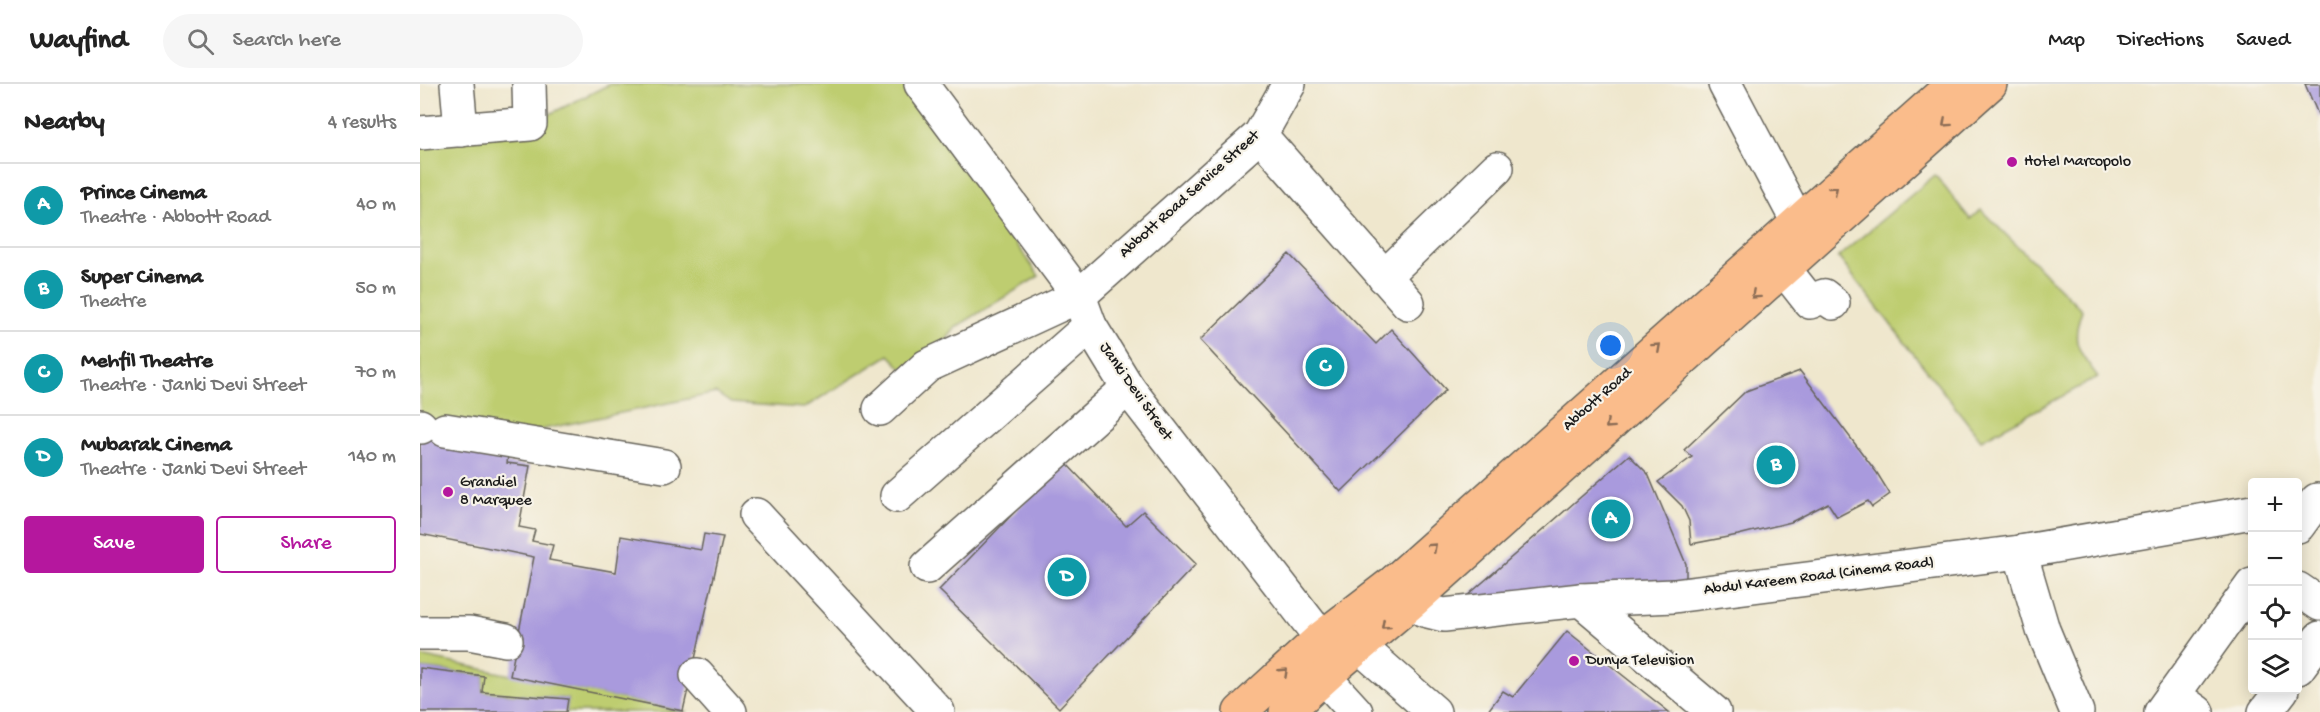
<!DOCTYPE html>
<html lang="en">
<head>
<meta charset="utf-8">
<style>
	:root { --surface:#fff; --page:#f6f6f6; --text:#222; --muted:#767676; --line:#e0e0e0; --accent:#b5179e }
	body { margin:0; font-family:"Gochi Hand",sans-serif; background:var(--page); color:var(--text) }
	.controls { position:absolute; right:18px; bottom:18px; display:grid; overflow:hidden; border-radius:6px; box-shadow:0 3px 15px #0003 }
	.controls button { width:54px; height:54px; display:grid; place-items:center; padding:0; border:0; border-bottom:2px solid var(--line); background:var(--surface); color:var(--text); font:30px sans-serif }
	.you { position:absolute; left:1191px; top:262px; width:21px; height:21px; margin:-15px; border:4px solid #fff; border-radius:50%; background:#1a73e8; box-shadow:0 0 0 9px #1a73e833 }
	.badge { display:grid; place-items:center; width:39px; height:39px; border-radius:50%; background:var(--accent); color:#fff; font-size:20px; font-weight:700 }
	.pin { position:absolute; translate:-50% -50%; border:3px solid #fff; box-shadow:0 2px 6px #0006 }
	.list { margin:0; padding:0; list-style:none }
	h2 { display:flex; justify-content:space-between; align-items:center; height:78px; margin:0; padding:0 24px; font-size:26px }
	h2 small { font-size:20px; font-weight:400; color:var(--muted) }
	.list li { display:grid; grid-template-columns:39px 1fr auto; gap:18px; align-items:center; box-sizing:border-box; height:84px; padding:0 24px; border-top:2px solid var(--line) }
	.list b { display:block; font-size:22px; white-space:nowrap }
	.list p { margin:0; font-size:20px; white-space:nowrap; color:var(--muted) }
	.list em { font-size:20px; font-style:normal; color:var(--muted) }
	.actions { display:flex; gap:12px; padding:18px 24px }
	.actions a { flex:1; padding:14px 0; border:2px solid var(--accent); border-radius:6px; text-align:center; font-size:21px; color:var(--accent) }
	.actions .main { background:var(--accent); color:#fff }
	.icon { flex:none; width:33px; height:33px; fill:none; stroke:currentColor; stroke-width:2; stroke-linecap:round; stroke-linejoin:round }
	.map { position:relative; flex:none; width:1900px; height:628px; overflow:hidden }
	header { display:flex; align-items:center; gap:36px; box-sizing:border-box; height:84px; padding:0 30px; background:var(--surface); border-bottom:2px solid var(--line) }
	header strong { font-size:28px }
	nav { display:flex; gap:33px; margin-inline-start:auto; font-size:21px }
	.search { width:420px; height:54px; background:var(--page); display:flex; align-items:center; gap:15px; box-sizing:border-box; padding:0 21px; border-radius:33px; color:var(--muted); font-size:22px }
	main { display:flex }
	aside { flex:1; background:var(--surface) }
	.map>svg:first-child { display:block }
	.green { fill:#becd70; stroke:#6d7446; stroke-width:1.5 }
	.building { fill:#a99add }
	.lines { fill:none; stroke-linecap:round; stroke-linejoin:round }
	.minor-casing { stroke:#66635a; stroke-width:36 }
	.major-casing { stroke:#66635a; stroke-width:36 }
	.minor { stroke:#fff; stroke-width:33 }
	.major { stroke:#fabc8b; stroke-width:33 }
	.oneway { stroke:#8b6c54 }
	.poi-dot { fill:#b5179e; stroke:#f7f3e8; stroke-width:2 }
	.labels { text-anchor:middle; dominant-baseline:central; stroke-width:4.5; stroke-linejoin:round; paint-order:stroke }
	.poi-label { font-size:16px; fill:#1c1c1c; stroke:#f7f3e8; text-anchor:start }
	.street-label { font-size:16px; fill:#1c1c1c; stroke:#f7f3e8 }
</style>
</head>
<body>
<header>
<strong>Wayfind</strong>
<div class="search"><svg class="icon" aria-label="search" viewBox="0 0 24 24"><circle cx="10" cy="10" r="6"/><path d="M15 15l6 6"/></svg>Search here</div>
<nav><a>Map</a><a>Directions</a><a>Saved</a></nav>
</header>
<main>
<aside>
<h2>Nearby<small>4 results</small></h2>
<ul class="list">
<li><span class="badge" style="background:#0f9aa8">A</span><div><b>Prince Cinema</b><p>Theatre · Abbott Road</p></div><em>40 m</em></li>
<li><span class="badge" style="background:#0f9aa8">B</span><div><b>Super Cinema</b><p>Theatre</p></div><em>50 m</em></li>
<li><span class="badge" style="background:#0f9aa8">C</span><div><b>Mehfil Theatre</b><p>Theatre · Janki Devi Street</p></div><em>70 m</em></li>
<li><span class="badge" style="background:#0f9aa8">D</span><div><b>Mubarak Cinema</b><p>Theatre · Janki Devi Street</p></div><em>140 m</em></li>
</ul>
<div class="actions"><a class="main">Save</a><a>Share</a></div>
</aside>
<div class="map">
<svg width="1900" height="628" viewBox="0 0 1900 628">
	<rect width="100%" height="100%" fill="#f7f3e8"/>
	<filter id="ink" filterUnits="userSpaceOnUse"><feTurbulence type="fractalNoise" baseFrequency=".0167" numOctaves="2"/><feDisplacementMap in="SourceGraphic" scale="12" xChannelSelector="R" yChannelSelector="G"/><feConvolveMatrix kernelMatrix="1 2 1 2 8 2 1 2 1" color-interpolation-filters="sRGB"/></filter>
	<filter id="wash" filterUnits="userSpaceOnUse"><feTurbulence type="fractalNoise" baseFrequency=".008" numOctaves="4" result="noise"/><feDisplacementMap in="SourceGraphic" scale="24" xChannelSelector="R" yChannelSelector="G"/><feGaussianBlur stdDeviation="1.35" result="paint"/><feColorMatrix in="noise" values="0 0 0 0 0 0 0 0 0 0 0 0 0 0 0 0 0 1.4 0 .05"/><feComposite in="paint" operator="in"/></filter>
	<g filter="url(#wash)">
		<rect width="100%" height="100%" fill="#efe7cd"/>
		<g class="green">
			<path d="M190 0H483L619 192 536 243 507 282 492 295 469 271 384 324 311 319 296 309 96 351 0 335V48L110 40Z"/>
			<path d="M1515 91 1550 135 1561 126 1662 226C1650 260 1658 265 1678 293L1561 356 1418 173Z"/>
			<path d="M0 572 267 628H146L148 615 62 608 64 592 0 584Z"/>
		</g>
		<g id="blocks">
			<g class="building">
				<path d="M1885 0H1900V35Z"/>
				<path d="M869 170 956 260 971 245 1026 306 921 408 780 256Z"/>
				<path d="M1380 287 1457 389 1470 410 1452 423 1448 417 1417 433 1408 419 1371 438 1318 451 1271 460 1269 437 1262 422 1238 398 1272 373 1264 366 1326 307Z"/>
				<path d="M0 349 88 372 87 379 110 382 99 443 115 446 112 457 133 461 129 476 196 488 201 452 281 466 284 450 303 453 263 627 90 592 114 473 0 450Z"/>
				<path d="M1209 371 1228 390 1266 480V505L1051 524 1047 512Z"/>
				<path d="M644 377 706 442 723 427 776 480 639 624 519 506Z"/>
				<path d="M1147 547 1249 628H1067L1083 607 1093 613Z"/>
				<path d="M0 584 64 592 62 608 148 615 146 628H0Z"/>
			</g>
		</g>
	</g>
	<g filter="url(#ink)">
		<use href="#blocks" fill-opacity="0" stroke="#66635a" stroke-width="1.5"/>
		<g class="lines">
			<g class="minor-casing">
				<g id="minor">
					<path d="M37 0 41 46"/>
					<path d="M501 0 659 212 670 242 708 304 919 577"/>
					<path d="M1305 0 1390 161"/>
					<path d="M0 49 110 40 109 0"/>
					<path d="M840 51 988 219"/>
					<path d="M1364 185 1390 218 1404 212 1413 219"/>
					<path d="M964 193 1077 84"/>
					<path d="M460 325 507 282 659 212 840 51 869 0"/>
					<path d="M0 342 1 343"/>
					<path d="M25 346 244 382"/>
					<path d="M477 412 670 242"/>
					<path d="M336 431 518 628"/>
					<path d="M1878 442 1897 416"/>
					<path d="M1600 468 1623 546 1657 628"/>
					<path d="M507 483 708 304"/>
					<path d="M975 497 1004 526 1024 531 1161 516 1254 512 1600 468 1832 428"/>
					<path d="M1878 505 1900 520"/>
					<path d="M1161 516 1294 628"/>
					<path d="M0 549H49L86 556"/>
					<path d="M940 563 1014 628"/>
					<path d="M1878 584 1900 554"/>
					<path d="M277 591 310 628"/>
					<path d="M904 593 936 628"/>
					<path d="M1753 611 1777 628"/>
					<path d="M1741 628 1832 501"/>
					<path d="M1845 628 1862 606"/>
				</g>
			</g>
			<g class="major-casing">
				<g id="major">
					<path d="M820 628 901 554 975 497 1533 0"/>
					<path d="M866 628 920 579 993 517 1570 0"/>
				</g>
			</g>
			<use href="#minor" class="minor"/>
			<use href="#major" class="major"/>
		</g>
		<defs><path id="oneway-chevron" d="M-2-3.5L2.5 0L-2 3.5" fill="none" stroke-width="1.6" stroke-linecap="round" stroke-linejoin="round" transform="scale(1.5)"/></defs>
		<g class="oneway">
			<use href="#oneway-chevron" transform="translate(1526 39) rotate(138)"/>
			<use href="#oneway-chevron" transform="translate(1414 106) rotate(-41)"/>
			<use href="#oneway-chevron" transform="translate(1335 211) rotate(138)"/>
			<use href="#oneway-chevron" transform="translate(1237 263) rotate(-42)"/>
			<use href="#oneway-chevron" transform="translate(1189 341) rotate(138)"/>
			<use href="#oneway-chevron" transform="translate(1013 463) rotate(-42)"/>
			<use href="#oneway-chevron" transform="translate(965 541) rotate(139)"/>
			<use href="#oneway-chevron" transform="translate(864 588) rotate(-43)"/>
		</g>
	</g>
	<g class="poi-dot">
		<circle cx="1592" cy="78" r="6"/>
		<circle cx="28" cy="408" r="6"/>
		<circle cx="1154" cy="577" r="6"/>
	</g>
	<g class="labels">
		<g class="poi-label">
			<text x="1604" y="78">Hotel Marcopolo</text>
			<text x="40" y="399">Grandiel<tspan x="40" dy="18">8 Marquee</tspan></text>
			<text x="1166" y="577">Dunya Television</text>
		</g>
		<g class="street-label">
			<text transform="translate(770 111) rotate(-42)">Abbott Road Service Street</text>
			<text transform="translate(715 308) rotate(55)">Janki Devi Street</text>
			<text transform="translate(1178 316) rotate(-42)">Abbott Road</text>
			<text transform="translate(1399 493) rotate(-7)">Abdul Kareem Road (Cinema Road)</text>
		</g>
	</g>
</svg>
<div class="controls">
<button>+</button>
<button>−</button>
<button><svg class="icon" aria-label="locate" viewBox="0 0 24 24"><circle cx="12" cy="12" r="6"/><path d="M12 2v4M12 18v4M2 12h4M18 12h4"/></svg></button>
<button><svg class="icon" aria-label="layers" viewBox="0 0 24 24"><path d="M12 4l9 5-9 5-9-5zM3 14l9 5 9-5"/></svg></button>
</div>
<div class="you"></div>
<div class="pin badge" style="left:1191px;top:435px;background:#0f9aa8">A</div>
<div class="pin badge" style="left:1356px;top:381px;background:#0f9aa8">B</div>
<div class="pin badge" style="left:905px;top:283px;background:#0f9aa8">C</div>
<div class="pin badge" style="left:647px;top:493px;background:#0f9aa8">D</div>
</div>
</main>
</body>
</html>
